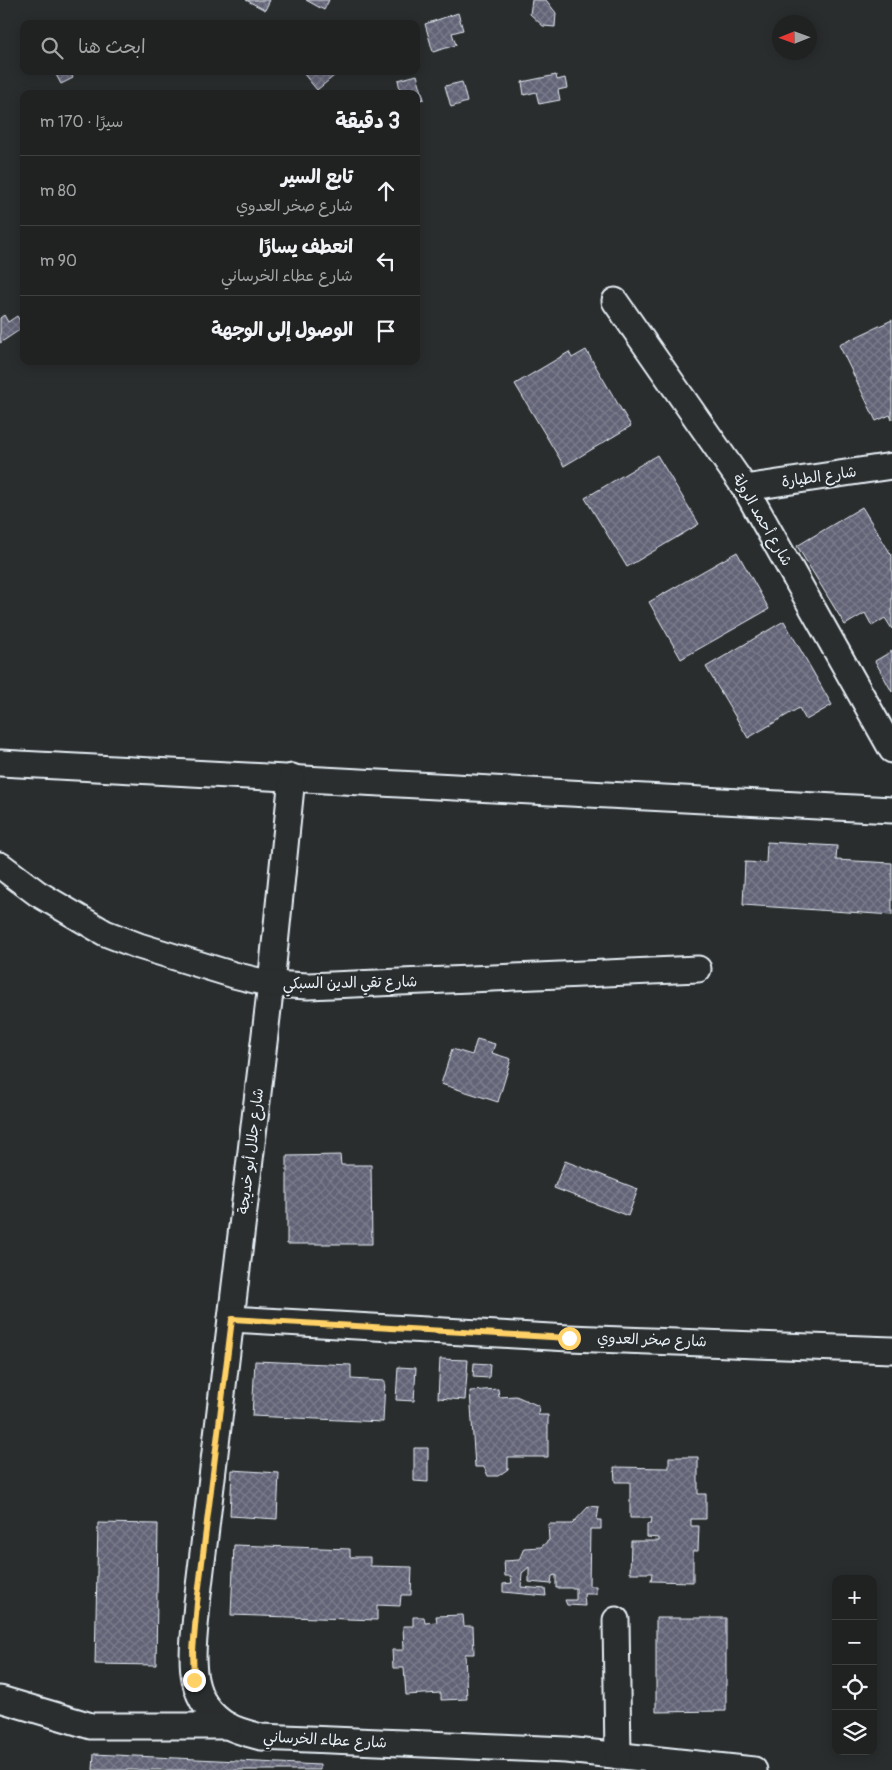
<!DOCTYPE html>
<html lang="ar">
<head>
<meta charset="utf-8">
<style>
	:root { --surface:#202222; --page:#282a2a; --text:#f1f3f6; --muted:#a2a4a5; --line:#3d3f40 }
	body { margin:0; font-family:Pangolin,"Playpen Sans Arabic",sans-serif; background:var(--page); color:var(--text); direction:rtl }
	.controls { position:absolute; right:15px; bottom:15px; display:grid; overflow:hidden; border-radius:10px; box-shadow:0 2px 12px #0003 }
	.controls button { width:45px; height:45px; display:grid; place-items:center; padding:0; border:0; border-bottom:1px solid var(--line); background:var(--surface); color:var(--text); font:25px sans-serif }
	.compass { position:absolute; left:772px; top:15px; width:45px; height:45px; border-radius:50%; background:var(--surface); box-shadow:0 2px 12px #0003; rotate:269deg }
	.stop { position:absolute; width:15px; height:15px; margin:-11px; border:4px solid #ffd166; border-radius:50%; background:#fff }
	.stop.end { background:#ffd166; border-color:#fff; box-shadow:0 1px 5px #0008 }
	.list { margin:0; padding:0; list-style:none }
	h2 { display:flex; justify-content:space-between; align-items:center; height:65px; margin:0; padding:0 20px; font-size:21px }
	h2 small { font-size:16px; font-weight:400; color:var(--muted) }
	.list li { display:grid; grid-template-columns:32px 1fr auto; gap:15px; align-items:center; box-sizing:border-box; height:70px; padding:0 20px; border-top:1px solid var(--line) }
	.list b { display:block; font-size:19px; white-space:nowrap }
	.list p { margin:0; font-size:16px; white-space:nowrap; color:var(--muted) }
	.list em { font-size:16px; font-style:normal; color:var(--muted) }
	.icon { flex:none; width:28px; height:28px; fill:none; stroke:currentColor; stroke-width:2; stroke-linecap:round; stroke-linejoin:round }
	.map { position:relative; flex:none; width:892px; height:1770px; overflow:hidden; direction:ltr }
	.search { position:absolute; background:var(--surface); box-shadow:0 2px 12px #0003; left:20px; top:20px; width:400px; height:55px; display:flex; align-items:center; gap:12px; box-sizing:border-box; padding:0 18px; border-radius:10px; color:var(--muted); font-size:19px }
	.panel { position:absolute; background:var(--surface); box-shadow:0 2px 12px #0003; left:20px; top:90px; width:400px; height:275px; border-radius:10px; direction:rtl }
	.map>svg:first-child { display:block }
	.building { fill:url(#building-cross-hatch); stroke:#e8f1f8 }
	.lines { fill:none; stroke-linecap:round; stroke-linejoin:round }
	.street-casing { stroke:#e8f1f8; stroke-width:29 }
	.street { stroke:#2a2d2e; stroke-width:25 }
	.route { stroke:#ffd166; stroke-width:6 }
	.labels { text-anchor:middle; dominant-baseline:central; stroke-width:4; stroke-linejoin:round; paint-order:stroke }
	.street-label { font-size:15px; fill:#e8f1f8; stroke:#2a2d2e }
</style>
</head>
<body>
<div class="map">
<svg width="892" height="1770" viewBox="0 0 892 1770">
	<defs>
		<pattern id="building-cross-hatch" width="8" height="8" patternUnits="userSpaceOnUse" patternTransform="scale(1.25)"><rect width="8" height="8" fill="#646477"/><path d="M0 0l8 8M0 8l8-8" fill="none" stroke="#7a7b8b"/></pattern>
	</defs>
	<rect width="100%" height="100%" fill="#2a2d2e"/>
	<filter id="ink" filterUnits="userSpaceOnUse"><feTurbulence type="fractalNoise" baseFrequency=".02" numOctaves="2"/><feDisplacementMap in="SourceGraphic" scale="10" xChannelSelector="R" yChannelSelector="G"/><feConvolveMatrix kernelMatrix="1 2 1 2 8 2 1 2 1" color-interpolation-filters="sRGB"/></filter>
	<g filter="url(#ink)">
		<g class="building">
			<path d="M246 0H270L265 10Z"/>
			<path d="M306 0H329L324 10Z"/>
			<path d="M532 0H546L556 13 555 27 543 26 530 14Z"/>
			<path d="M458 13 463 30 452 33 456 45 433 52 425 24Z"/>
			<path d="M54 71H70L73 78 61 84Z"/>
			<path d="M305 71H340L317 90 303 73Z"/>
			<path d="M417 75 424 99 416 101V94H401L398 80Z"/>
			<path d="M556 75 557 80 565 78 567 88 558 90 560 100 539 104 536 92 524 95 522 82Z"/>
			<path d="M462 82 467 102 451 107 445 86Z"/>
			<path d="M4 315 8 322 17 316 24 327 0 343V318Z"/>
			<path d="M892 320V420L890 415 876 421 839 345Z"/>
			<path d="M586 350 631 426 564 466 515 384 569 352 572 358Z"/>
			<path d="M657 455 699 524 627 567 585 498Z"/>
			<path d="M862 507 892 556V629L885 618 872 626 865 613 845 625 797 546Z"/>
			<path d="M737 552 769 609 681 659 649 602Z"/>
			<path d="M784 621 832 705 806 720 799 708 748 738 706 667Z"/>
			<path d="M892 651V692L875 661Z"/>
			<path d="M767 842 837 846 836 860 892 863V915L743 905 745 862 766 863Z"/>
			<path d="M477 1039 495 1044 492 1053 511 1059 498 1102 441 1084 452 1049 472 1055Z"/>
			<path d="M340 1155 341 1165H371L372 1244H287V1156Z"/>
			<path d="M565 1161 638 1189 628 1216 554 1188Z"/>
			<path d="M440 1359 468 1360 465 1400 438 1398Z"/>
			<path d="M255 1361 351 1365V1379L385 1381 383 1422 252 1416Z"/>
			<path d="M474 1363 490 1364 489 1378 473 1377Z"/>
			<path d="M398 1367 416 1368 414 1401 396 1400Z"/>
			<path d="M498 1389 499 1397 516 1396 539 1406 538 1415H548V1457H508V1469L498 1476H488L484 1467H475L470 1391Z"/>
			<path d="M414 1448H428V1482L414 1481Z"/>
			<path d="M669 1457H698V1494H706V1519H691V1526H699L698 1551H693V1582L651 1581 652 1573H630L631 1541H659V1538L647 1537V1524H651L652 1518H630V1482H615L614 1467 669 1468Z"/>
			<path d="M232 1470 279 1473 277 1519 230 1516Z"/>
			<path d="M589 1506 599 1507 597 1520H601V1529H590L589 1586H596V1594H584L585 1606 567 1605 565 1600H576V1588H556V1575L552 1576 551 1584 529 1582V1567L522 1573 521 1587 545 1589 546 1596 503 1592V1584L512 1583 511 1576H505L504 1561 519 1560 524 1548 541 1547 549 1540 548 1524H572Z"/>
			<path d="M98 1523 158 1524 156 1665 95 1664Z"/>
			<path d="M234 1545 350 1549V1557H370V1566L412 1567 411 1595H401L400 1606 377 1605V1620L231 1615Z"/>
			<path d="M463 1615 464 1626H473L474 1654H465L467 1699 441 1700V1693L406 1695 404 1668H393L392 1650H404L403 1626H413V1617H424L425 1623 437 1622 436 1616Z"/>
			<path d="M656 1618H726V1711L656 1712Z"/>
			<path d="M94 1754 320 1765V1770H93Z"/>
		</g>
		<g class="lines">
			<g class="street-casing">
				<g id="street">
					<path d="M615 301 745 488 892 750"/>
					<path d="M745 488 892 466"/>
					<path d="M0 763 892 810"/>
					<path d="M292 777 271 984 197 1603C194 1648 181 1698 228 1726 237 1731 250 1734 261 1737L566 1750 754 1770"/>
					<path d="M0 865 37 893 105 933 139 946 234 975 271 984 308 986 698 969"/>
					<path d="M231 1319 569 1338 892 1350"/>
					<path d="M616 1620 618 1756"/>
					<path d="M0 1699 91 1726H229"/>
				</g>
			</g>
			<use href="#street" class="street"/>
		</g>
	</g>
	<g class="lines" filter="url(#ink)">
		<path class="route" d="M194 1680 193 1651 197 1603 232 1319 569 1338"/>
	</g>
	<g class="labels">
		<g class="street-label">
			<text transform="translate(819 477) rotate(-8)">شارع الطيارة</text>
			<text transform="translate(762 520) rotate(60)">شارع أحمد الرولة</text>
			<text transform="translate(350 983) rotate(-1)">شارع تقي الدين السبكي</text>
			<text transform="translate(251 1151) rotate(-83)">شارع جلال أبو خديجة</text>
			<text transform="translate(652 1340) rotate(2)">شارع صخر العدوي</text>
			<text transform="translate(325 1740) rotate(3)">شارع عطاء الخرساني</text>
		</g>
	</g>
</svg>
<div class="controls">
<button>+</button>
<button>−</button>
<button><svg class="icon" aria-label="locate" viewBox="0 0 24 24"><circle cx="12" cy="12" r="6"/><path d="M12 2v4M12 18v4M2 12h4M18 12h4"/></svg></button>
<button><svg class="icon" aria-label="layers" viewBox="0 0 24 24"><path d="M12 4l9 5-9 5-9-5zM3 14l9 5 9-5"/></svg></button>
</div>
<svg class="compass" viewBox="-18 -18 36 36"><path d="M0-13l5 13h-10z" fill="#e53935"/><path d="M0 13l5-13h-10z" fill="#a2a4a5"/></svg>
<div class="stop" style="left:569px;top:1338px"></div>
<div class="stop end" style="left:194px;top:1680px"></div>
<div class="search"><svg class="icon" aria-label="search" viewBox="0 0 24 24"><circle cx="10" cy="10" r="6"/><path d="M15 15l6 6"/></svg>ابحث هنا</div>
<section class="panel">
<h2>3 دقيقة<small>سيرًا · 170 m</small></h2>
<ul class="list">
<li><svg class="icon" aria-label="ahead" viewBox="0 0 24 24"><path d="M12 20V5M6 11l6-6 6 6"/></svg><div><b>تابع السير</b><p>شارع صخر العدوي</p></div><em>80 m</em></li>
<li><svg class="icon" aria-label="left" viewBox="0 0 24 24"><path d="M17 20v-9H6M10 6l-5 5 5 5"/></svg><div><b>انعطف يسارًا</b><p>شارع عطاء الخرساني</p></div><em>90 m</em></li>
<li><svg class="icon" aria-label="arrive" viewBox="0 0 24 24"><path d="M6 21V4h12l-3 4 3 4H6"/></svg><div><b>الوصول إلى الوجهة</b></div></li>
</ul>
</section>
</div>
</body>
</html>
